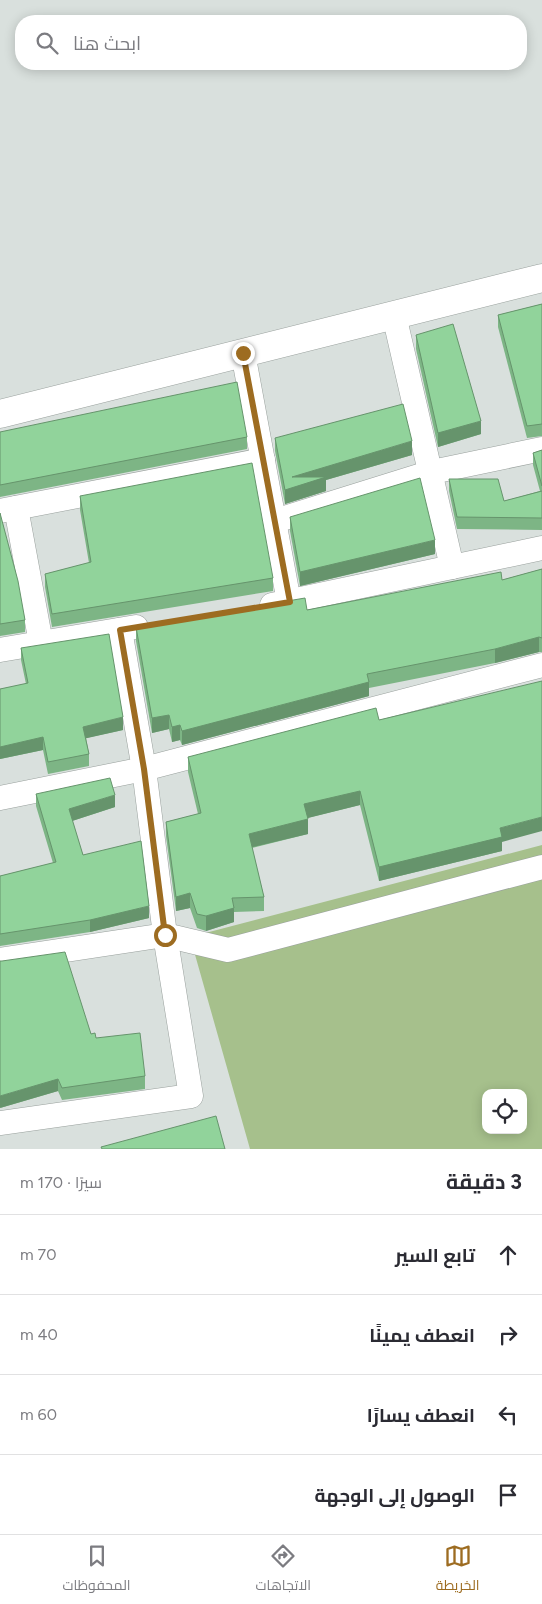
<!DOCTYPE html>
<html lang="ar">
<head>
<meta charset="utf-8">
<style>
	:root { --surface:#fff; --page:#f7f7f7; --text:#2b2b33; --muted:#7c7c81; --line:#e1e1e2; --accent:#9d6c21 }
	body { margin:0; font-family:Figtree,Cairo,sans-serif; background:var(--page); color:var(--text); direction:rtl }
	.controls { position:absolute; right:15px; bottom:15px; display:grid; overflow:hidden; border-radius:10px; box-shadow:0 2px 12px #0003 }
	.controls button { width:45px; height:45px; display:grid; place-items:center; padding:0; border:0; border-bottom:1px solid var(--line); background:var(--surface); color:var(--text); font:25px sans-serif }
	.stop { position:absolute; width:15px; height:15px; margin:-11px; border:4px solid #9d6c21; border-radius:50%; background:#fff }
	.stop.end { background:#9d6c21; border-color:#fff; box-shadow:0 1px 5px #0008 }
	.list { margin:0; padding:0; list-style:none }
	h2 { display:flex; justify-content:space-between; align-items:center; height:65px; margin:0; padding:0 20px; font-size:21px }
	h2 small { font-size:16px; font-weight:400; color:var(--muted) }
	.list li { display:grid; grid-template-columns:32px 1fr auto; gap:15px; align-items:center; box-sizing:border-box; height:80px; padding:0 20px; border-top:1px solid var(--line) }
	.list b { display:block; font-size:19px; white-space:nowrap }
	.list em { font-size:16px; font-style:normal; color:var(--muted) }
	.icon { flex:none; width:28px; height:28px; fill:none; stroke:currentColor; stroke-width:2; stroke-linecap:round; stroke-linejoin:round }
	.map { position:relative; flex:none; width:542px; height:1149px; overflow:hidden; direction:ltr }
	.search { position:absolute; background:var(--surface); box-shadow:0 2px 12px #0003; left:15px; right:15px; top:15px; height:55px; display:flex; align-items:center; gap:12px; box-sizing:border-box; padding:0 18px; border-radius:20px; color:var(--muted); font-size:19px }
	.sheet { height:385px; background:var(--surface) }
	nav { display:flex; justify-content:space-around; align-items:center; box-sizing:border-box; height:70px; border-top:1px solid var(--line); background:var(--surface); font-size:14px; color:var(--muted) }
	nav a { display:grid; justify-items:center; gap:2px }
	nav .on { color:var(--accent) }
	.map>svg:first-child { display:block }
	.green { fill:#a6c08c; fill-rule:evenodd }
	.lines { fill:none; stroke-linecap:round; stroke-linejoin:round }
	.minor-casing { stroke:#99a09d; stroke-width:25 }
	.tertiary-casing { stroke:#99a09d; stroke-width:29 }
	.minor { stroke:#fff; stroke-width:24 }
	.tertiary { stroke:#fff; stroke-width:28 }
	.wall { fill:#7db585 }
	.shaded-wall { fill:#66946c }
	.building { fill:#91d39b; stroke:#66946c }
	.route { stroke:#9d6c21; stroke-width:6 }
</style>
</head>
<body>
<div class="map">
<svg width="542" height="1149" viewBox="0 0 542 1149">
	<rect width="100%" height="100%" fill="#d9e0dd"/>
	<path class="green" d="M542 845V1149H250L190 937ZM486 1093H523V1130H486Z"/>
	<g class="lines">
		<g class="minor-casing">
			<g id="minor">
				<path d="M394 315 452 567"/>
				<path d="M243 353 289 602"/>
				<path d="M16 508 41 643"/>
				<path d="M0 511 263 460"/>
				<path d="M275 521 432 472 542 449"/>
				<path d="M272 605 542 548"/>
				<path d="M0 650 136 627"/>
				<path d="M0 798 144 769 542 665"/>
				<path d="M0 960 165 935 228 950 542 867"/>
				<path d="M0 1123 191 1096 165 935 144 769 120 630"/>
			</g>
		</g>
		<g class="tertiary-casing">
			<path id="tertiary" d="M0 414 542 278"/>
		</g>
		<use href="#minor" class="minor"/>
		<use href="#tertiary" class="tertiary"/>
	</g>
	<g class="wall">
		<path d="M542 304V436L527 438 498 327V315Z"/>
		<path d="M416 335 481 434 438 447 416 349Z"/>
		<path d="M0 432 247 437V449L0 497Z"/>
		<path d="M275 438 412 455 326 480V491L285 504 275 451Z"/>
		<path d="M542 450V530L457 529 449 491V479L504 501 540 491 533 465V453Z"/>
		<path d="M80 496 273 578V591L52 627 45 587V574L89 563 80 510Z"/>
		<path d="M0 513 25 620V632L0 636Z"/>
		<path d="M290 517 435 554 300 586 290 531Z"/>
		<path d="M542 569V652H539L495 663 369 688V696L182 745 180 740 172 742 169 729 152 733 136 641V627L307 610 502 580Z"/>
		<path d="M21 648 123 730 86 738 89 754V766L48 774 43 750 0 759V689L26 684 21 660Z"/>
		<path d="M379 720 502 842V851L379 881 360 805 307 818 308 834 252 848 264 897V911L234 912V922L206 931 197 928 190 908 176 911 166 836V822L198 814 188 772V757Z"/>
		<path d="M36 794 115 807 72 821 83 855 149 918 90 932 0 946V876L53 863 36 806Z"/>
		<path d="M91 1034 145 1076V1089L62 1100 58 1091 0 1108Z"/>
	</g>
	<g class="shaded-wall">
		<path d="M481 421V434L438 447V433Z"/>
		<path d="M412 441V455L326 480V491L285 504V490L292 477Z"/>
		<path d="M435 540V554L300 586V572Z"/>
		<path d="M539 637V652L495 663V649Z"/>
		<path d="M369 682V696L182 745V731Z"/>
		<path d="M169 715V729L152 733V718Z"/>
		<path d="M123 717V730L83 739V727Z"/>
		<path d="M180 725V740L172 742V727Z"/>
		<path d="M43 737V750L0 759V747Z"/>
		<path d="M360 791V805L304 819V804Z"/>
		<path d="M115 795V807L69 822V809Z"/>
		<path d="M542 817V831L502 842V851L379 881V867L500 828Z"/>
		<path d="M308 819V834L249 848V834Z"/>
		<path d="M190 893V908L176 911V897Z"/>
		<path d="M149 906V918L90 932V920Z"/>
		<path d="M234 908V922L206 931V916Z"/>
		<path d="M58 1079V1091L0 1108V1096Z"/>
	</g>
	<g class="building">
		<path d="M542 304V424L527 426 498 315Z"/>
		<path d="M453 324 481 421 438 433 416 335Z"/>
		<path d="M237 382 247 437 0 485V432Z"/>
		<path d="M403 404 412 441 292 477H326L285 490 275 438Z"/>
		<path d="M542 450V486L533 453Z"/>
		<path d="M252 463 273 578 52 614 45 574 91 562 80 496Z"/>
		<path d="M420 478 435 540 300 572 290 517Z"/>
		<path d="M449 479H498L504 501 542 491V518L457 517Z"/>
		<path d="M0 513 18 581 25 620 0 624Z"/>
		<path d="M542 569V638L539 637 495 649 367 674 369 682 182 731 180 725 172 727 169 715 152 718 136 627 305 598 307 610 501 572 502 580Z"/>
		<path d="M109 634 123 717 83 727 89 754 48 762 43 737 0 747V689L28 683 21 648Z"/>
		<path d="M542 681V817L500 828 502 837 379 867 360 791 304 804 308 819 249 834 264 897 232 898 234 908 206 916 197 914 190 893 176 897 166 822 201 813 188 757 376 708 379 720Z"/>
		<path d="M110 778 115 795 69 809 83 855 141 841 149 906 90 920 0 934V876L56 862 36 794Z"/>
		<path d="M65 952 91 1034 95 1033 96 1038 140 1033 145 1076 62 1088 58 1079 0 1096V961H2Z"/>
		<path d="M216 1116 225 1149H102L101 1147Z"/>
	</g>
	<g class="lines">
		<path class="route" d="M165 935 144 769 120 630 290 602 243 353"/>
	</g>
</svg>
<div class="controls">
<button><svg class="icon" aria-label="locate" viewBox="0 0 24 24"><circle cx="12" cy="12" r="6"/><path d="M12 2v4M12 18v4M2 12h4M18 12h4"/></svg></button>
</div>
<div class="stop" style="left:165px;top:935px"></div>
<div class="stop end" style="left:243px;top:353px"></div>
<div class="search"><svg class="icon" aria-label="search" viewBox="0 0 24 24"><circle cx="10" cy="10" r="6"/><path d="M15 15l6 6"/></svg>ابحث هنا</div>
</div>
<section class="sheet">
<h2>3 دقيقة<small>سيرًا · 170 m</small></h2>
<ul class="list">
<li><svg class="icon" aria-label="ahead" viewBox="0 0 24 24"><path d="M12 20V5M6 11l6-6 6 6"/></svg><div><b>تابع السير</b></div><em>70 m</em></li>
<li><svg class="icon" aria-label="right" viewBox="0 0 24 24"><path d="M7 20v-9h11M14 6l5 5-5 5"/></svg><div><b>انعطف يمينًا</b></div><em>40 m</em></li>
<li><svg class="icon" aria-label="left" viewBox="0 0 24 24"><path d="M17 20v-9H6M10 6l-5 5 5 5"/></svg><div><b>انعطف يسارًا</b></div><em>60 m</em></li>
<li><svg class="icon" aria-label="arrive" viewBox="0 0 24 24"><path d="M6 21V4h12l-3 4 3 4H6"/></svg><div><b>الوصول إلى الوجهة</b></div></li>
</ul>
</section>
<nav>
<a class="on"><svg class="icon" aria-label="map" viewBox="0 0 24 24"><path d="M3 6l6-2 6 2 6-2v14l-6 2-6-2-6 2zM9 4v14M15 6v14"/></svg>الخريطة</a>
<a><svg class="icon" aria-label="directions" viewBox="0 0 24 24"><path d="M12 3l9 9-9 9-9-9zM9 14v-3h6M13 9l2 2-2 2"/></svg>الاتجاهات</a>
<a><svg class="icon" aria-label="saved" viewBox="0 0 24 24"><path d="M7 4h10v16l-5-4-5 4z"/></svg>المحفوظات</a>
</nav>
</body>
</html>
